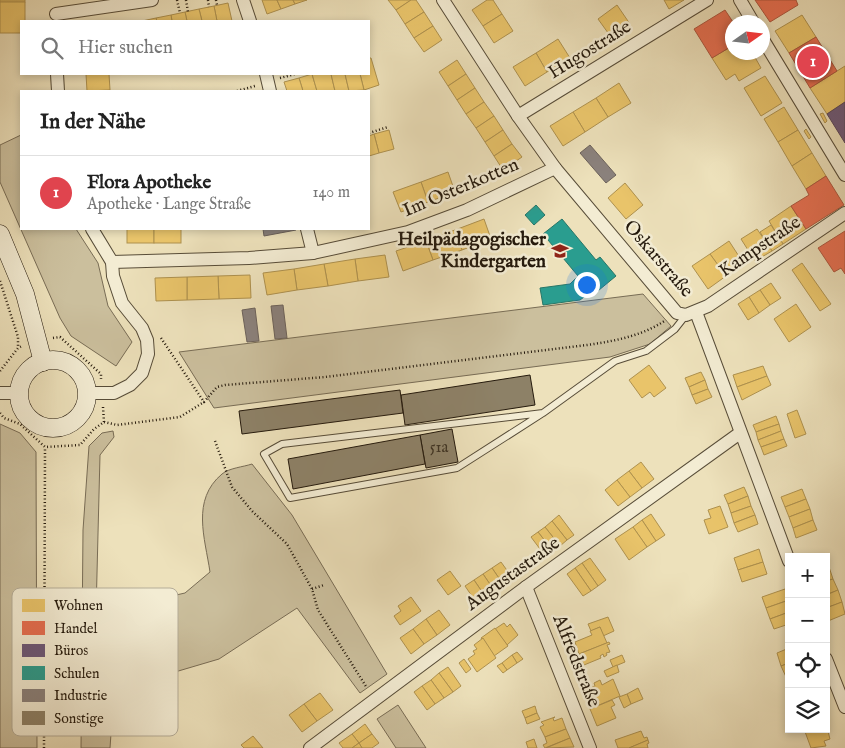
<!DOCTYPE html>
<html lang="de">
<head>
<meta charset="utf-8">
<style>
	:root { --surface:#fff; --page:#f6f6f6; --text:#222; --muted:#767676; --line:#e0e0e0; --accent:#111827 }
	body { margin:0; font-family:"IM FELL English",serif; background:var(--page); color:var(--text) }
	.controls { position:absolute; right:15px; bottom:15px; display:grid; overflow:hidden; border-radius:0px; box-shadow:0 2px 8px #0003 }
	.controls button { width:45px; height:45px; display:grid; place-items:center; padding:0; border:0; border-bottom:1px solid var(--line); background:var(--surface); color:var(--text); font:25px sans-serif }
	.compass { position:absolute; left:725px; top:15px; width:45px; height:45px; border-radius:50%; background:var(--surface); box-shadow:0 2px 8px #0003; rotate:76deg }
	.you { position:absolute; left:586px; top:284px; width:18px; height:18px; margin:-12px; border:4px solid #fff; border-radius:50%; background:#1a73e8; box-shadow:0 0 0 8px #1a73e833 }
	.badge { display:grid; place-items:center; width:32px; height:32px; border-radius:50%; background:var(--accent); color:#fff; font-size:16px; font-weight:700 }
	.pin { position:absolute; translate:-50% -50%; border:2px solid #fff; box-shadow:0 1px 5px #0006 }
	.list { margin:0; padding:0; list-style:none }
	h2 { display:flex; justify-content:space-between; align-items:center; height:65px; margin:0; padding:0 20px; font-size:21px }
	h2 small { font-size:16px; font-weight:400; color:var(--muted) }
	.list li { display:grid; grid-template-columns:32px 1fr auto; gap:15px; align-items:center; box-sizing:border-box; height:75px; padding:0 20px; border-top:1px solid var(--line) }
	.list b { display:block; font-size:19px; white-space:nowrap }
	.list p { margin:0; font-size:16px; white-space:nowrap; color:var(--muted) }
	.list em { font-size:16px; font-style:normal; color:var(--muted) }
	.icon { flex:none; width:28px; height:28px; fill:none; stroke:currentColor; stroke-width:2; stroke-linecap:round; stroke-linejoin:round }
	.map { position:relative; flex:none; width:845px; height:748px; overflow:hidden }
	.search { position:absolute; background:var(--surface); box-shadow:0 2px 8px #0003; left:20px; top:20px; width:350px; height:55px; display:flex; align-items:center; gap:12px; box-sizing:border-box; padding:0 18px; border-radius:0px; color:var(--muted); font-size:19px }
	.panel { position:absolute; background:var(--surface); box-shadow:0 2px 8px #0003; left:20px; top:90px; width:350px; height:140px; border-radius:0px }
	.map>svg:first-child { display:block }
	.green { fill:#cbbf9d; stroke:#786c55 }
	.homes { fill:#e9c46a; stroke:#ae914e }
	.shops { fill:#e76f51; stroke:#ad563d }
	.offices { fill:#6d597a; stroke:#574659 }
	.schools { fill:#2a9d8f; stroke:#287668 }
	.industry { fill:#8a817c; stroke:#6c625b }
	.building { fill:#8d8167; stroke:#251a0d }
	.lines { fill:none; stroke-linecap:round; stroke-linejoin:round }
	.lane-casing { stroke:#574c38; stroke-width:8 }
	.street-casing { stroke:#574c38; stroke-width:14 }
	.secondary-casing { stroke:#251a0d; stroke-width:19 }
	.path { stroke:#251a0d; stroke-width:2.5; stroke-dasharray:1 2.5; stroke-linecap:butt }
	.lane { stroke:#f3ecd3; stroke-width:6 }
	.street { stroke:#f3ecd3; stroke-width:12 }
	.secondary { stroke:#f3ecd3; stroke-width:18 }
	.labels { text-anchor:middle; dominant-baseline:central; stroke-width:5; stroke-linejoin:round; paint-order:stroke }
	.number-label { font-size:16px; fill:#3f3424 }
	.street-label { font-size:19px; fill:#251a0d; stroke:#f3ecd3 }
	.poi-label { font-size:19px; font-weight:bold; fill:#251a0d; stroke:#f3ecd3; text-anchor:end }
	.key { fill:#f3ecd3; stroke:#b5ad98; stroke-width:1 }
	.key-label { font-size:14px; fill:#251a0d }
</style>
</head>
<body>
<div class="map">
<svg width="845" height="748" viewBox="0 0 845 748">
	<rect width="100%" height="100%" fill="#ede1bb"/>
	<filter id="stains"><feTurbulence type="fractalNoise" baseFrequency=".004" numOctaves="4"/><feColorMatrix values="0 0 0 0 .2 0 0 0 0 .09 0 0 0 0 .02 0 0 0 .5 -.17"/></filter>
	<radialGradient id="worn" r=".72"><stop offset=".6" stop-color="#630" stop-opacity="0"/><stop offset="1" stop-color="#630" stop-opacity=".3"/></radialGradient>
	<g class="green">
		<path d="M21 135V229H76L98 263 108 306 132 342 116 366 71 336 60 318 0 182V145Z"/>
		<path d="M643 294 671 326 650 344 610 357 214 408 179 352Z"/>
		<path d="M0 424 20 433 36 452 37 748H0Z"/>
		<path d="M113 431 114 437 100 455 96 613 185 593 210 572C205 538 191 500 222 474 229 468 243 467 252 464L292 515 387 674 360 693 297 608 219 659 114 690 110 748H81L83 530 89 446 102 433Z"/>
		<path d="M398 705 426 748H396L377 719Z"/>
	</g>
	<g class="homes">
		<rect x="0" y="0" width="25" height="2"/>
		<path d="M262 0H277L281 9 267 14Z"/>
		<path d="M277 0H293L295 4 281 9Z"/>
		<path d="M293 0H307L295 4Z"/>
		<path d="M388 0H411L396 10Z"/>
		<path d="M411 0H416L424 12 405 24 396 10Z"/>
		<path d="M487 0H493L502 14 483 26 472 10Z"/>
		<path d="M664 0H684L669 9Z"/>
		<path d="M0 2H25V21H21V33H0Z"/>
		<path d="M228 3 232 21H217L214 6Z"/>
		<path d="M617 5 630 24 611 37 598 19Z"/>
		<path d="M214 6 217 21H202L199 9Z"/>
		<path d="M199 9 202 21H187L185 12Z"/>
		<path d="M185 12 187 21H172L171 15Z"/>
		<path d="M424 12 433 26 414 38 405 24Z"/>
		<path d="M502 14 513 31 494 43 483 26Z"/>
		<path d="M171 15 172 21H157L156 18Z"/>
		<path d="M802 15 816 37 789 53 775 31Z"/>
		<path d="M156 18 157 21H142Z"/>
		<path d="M433 26 442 40 424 52 414 38Z"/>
		<path d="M558 39 570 58 547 72 536 53Z"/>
		<path d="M732 46V52H752L761 68 739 81 735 74 726 80 712 58Z"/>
		<path d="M536 53 547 72 525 86 513 67Z"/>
		<path d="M369 58H371L379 85 364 90 360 74H369Z"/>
		<path d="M457 60 466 74 448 86 439 72Z"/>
		<path d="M845 66V102L827 114 810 88Z"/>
		<path d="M86 74H109L110 90 87 91Z"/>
		<path d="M312 74 317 91H303L299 78Z"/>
		<path d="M312 74H331L335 91H317Z"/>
		<path d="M331 74H345L349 91H335Z"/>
		<path d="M345 74H360L364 90 349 91Z"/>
		<path d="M466 74 475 88 457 100 448 86Z"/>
		<path d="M765 76 782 103 761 116 744 88Z"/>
		<path d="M299 78 303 91H287L284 82Z"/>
		<path d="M619 83 631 103 608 117 596 98Z"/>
		<path d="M475 88 484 102 466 114 457 100Z"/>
		<path d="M596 98 608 117 585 132 573 112Z"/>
		<path d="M484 102 494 116 476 128 466 114Z"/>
		<path d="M784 107 798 130 778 142 764 119Z"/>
		<path d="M573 112 585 132 563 146 550 126Z"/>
		<path d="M823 113 827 121 825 123 820 114Z"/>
		<path d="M494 116 503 130 485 142 476 128Z"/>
		<path d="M806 129 811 137 809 139 804 131Z"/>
		<path d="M389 130 394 149 379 153 374 134Z"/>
		<path d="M503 130 512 144 494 156 485 142Z"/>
		<path d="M798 130 812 153 792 166 778 142Z"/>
		<path d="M374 134 379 153 369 156V136Z"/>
		<path d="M512 144 522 157 503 170 494 156Z"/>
		<path d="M812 153 826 176 806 189 792 166Z"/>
		<path d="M448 172 455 192 428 202 421 182Z"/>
		<path d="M421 182 428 202 401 212 393 192Z"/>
		<path d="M625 183 643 205 626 219 608 198Z"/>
		<path d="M791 206 806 229 783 244 769 221Z"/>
		<path d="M484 219 491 239 462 250 455 230Z"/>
		<path d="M771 225 783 244 772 251 760 232Z"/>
		<rect x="127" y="229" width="27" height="14"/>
		<rect x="154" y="229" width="27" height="14"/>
		<path d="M757 229 772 251 755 261 741 239Z"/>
		<path d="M455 230 462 250 433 260 426 241Z"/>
		<path d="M426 241 433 260 403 271 396 251Z"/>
		<path d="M729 241 744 264 726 276 710 254Z"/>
		<path d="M710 254 726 276 708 289 692 266Z"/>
		<path d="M385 255 389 277 358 281 355 259Z"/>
		<path d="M355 259 358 281 328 286 324 264Z"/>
		<path d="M802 263 831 304 820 311 792 270Z"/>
		<path d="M324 264 328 286 297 290 294 269Z"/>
		<path d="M294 269 297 290 267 295 263 273Z"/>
		<path d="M250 275 251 298 219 299 218 276Z"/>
		<path d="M218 276 219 299 187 300V277Z"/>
		<path d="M187 277V300L156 301 155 278Z"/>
		<path d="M771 283 781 298 770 305 760 290Z"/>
		<path d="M760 290 770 305 759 313 749 297Z"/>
		<path d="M749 297 759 313 748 320 738 304Z"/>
		<path d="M796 304 811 327 789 342 774 319Z"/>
		<path d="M649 365 666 388 654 397 650 392 642 398 629 380Z"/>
		<path d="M763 366 767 376 737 387 733 375Z"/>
		<path d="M701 372 705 380 689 387 685 378Z"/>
		<path d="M767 376 771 385 742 400 737 387Z"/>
		<path d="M705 380 708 389 692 395 689 387Z"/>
		<path d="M708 389 712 397 696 404 692 395Z"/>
		<path d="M797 410 806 434 795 438 787 414Z"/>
		<path d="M776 416 779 424 756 432 753 425Z"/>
		<path d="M779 424 781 431 758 440 756 432Z"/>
		<path d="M781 431 784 439 761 447 758 440Z"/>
		<path d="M784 439 787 446 764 455 761 447Z"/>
		<path d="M641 462 654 479 642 488 629 471Z"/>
		<path d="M629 471 642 488 630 497 617 480Z"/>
		<path d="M617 480 630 497 618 506 605 490Z"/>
		<path d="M744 487 748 496 728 504 724 495Z"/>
		<path d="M802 489 806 499 785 507 781 497Z"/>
		<path d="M748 496 751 506 731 513 728 504Z"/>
		<path d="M806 499 810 509 789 517 785 507Z"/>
		<path d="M720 506 728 527 709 534 704 520 711 518 708 510Z"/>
		<path d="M751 506 755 515 734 523 731 513Z"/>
		<path d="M810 509 813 520 793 528 789 517Z"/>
		<path d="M651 514 665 535 656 541 642 520Z"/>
		<path d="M559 515 574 535 567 540 552 521Z"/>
		<path d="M755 515 758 524 738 532 734 523Z"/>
		<path d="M642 520 656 541 647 547 633 527Z"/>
		<path d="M813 520 817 530 796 538 793 528Z"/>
		<path d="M552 521 567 540 560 546 545 527Z"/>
		<path d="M545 527 560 546 553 551 538 532Z"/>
		<path d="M633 527 647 547 629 560 615 539Z"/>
		<path d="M538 532 553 551 546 557 531 537Z"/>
		<path d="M759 549 763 562 738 570 734 558Z"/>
		<path d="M590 558 606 580 598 586 582 563Z"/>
		<path d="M501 562 514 580 505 587 492 568Z"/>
		<path d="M763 562 767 574 742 582 738 570Z"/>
		<path d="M582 563 598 586 591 591 575 568Z"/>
		<path d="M829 567 833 579 826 581V568Z"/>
		<path d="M492 568 505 587 496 593 483 574Z"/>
		<path d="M575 568 591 591 583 596 567 574Z"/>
		<path d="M450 571 461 586 448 595 437 580Z"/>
		<path d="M483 574 496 593 487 599 474 580Z"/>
		<path d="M833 579 838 590 826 595V581Z"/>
		<path d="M474 580 487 599 478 605 465 586Z"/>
		<path d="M785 589 789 600 766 608 762 597Z"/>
		<path d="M838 590 842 602 826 608V595Z"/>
		<path d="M411 597 421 611 400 625 394 616 401 611 398 606Z"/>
		<path d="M789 600V612L770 619 766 608Z"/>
		<path d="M842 602 845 614 828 621 826 608Z"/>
		<path d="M439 610 450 625 437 635 426 619Z"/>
		<path d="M789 612V624L774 629 770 619Z"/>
		<path d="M608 617 614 631 603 636 600 627 591 631 588 624Z"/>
		<path d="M426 619 437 635 424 644 413 629Z"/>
		<path d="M504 623 507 627 510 624 518 635 507 645 495 629Z"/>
		<path d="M600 627 607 643 579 654 575 642 592 635 590 631Z"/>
		<path d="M495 628 508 646 494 656 481 638Z"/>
		<path d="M413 629 424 644 411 654 400 638Z"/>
		<path d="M483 638 496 658 477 672 468 659 475 654 473 651 477 649 474 645Z"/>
		<path d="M609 642 610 644 607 645 610 652 606 653 607 655 604 657 603 654 600 656 601 658 584 665 579 654Z"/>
		<path d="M789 648V663L781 666 777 653Z"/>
		<path d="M517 652 523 659 517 663 512 655Z"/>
		<path d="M512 655 517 663 507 670 502 663Z"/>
		<path d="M622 655 625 662 613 667 610 660Z"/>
		<path d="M464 659 471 669 466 673 459 663Z"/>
		<path d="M502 663 507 670 503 673 497 666Z"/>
		<path d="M789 663V678L787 679 781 666Z"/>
		<path d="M617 665 619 672 607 677 604 671Z"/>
		<path d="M448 667 461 686 453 692 439 673Z"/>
		<path d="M439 673 453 692 444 698 431 680Z"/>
		<path d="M613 679 620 696 590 709 582 691 595 686 594 683 600 680 602 685Z"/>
		<path d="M431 680 444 698 435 704 422 686Z"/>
		<path d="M422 686 435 704 427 710 414 692Z"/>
		<path d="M638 688 643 699 631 704 627 694Z"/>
		<path d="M320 693 333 710 317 721 304 704Z"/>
		<path d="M627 694 631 704 624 708 619 697Z"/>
		<path d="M612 700 615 705 611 707 616 718 597 726 590 709Z"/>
		<path d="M304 704 317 721 302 732 289 715Z"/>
		<path d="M535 706 537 713 525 718 522 711Z"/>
		<path d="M537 713 540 719 527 724 525 718Z"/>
		<path d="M555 717 553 718 554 721 562 718 566 729 545 737 540 727 544 725 541 722Z"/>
		<path d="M365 724 372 734 359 743 352 734Z"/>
		<path d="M826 724 830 739 824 741 826 746 811 748 804 729H826Z"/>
		<path d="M566 729 570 738 545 748 543 745 547 743 545 737Z"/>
		<path d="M641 731 644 738 647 737 648 740 629 748H618L615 740Z"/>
		<path d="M352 734 359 743 352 748H343L339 743Z"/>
		<path d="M372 734 379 743 372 748H362L359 743Z"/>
		<path d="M253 736 263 748H244L241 745Z"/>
		<path d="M570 738 574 747 546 748Z"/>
		<path d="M534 739 537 748H528L526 742Z"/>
		<path d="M648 740 649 743 647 744 648 748H629Z"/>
		<path d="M359 743 362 748H352Z"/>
	</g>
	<g class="shops">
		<path d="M755 0H796L798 5 770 22Z"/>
		<path d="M725 10 733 22 732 46 712 58 694 29Z"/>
		<path d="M816 37 837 71 810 88 789 53Z"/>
		<path d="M826 176 844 205 806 229 791 206 809 195 806 189Z"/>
		<path d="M845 231V274L841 268 834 272 818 248Z"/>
	</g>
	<path class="offices" d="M845 102V143L827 114Z"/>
	<g class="schools">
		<path d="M536 205 545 215 534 225 525 215Z"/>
		<path d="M562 219 596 260 600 257 616 276 593 295 591 292 580 300 543 305 540 288 570 284 578 276 543 234Z"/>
	</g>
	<g class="industry">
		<path d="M590 145 616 175 606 183 580 153Z"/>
		<path d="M263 229H295L296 230 264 236Z"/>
		<path d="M283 305 287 338 275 339 271 306Z"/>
		<path d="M255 308 259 341 247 342 242 310Z"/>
	</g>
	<g class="building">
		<path d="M530 375 535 405 405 425 401 395Z"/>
		<path d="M400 390 403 413 242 434 239 411Z"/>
		<path d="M452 429 458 462 426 468 420 435Z"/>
		<path d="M420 435 425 464 293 489 288 459Z"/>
	</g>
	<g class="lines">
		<g class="lane-casing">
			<path id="lane" d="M543 413 282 444 264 454 290 498 457 468 543 413 615 361 646 351 675 329 686 315"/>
		</g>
		<g class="street-casing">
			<g id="street">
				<path d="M243 0 250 21"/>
				<path d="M443 0 518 116 555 168 677 313 686 315 708 306 845 213"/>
				<path d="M740 0 753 22"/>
				<path d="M56 14 152 0"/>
				<path d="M762 38 845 175"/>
				<path d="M57 74 58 91"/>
				<path d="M266 74 270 91"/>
				<path d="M518 116 707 0"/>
				<path d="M307 229 313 253"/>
				<path d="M112 262 249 258 313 253 408 232 467 210 555 168"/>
				<path d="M696 312 789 561"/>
				<path d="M0 393H19"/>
				<path d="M87 393H114L130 385 142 373 148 354 147 340 142 328 122 303 113 276 112 262 92 229"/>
				<path d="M526 587 590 748"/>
				<path d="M826 659 845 707"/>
				<path d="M310 748 526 587 740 433"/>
			</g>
		</g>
		<g class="secondary-casing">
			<g id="secondary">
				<path d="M0 234 25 294 43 362"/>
				<circle cx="53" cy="394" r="34"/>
			</g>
		</g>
		<g class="path">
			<path d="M177 0 180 13"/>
			<path d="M186 0 188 12"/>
			<path d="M208 0 209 7"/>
			<path d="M216 0 217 5"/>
			<path d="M280 78 295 74"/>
			<path d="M237 91 255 86"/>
			<path d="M369 133 388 127"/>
			<path d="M0 281 18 337V348"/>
			<path d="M53 338 60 337 101 374V379"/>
			<path d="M161 338 204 402 217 387 225 385 325 377 587 345C615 341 642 336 666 320"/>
			<path d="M0 371 18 348 22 346"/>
			<path d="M0 413 4 418 20 424 45 447 80 445 94 429 104 422 103 407"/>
			<path d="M104 422 117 425 180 417 204 402"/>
			<path d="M215 441 232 487 252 511 287 544 312 589 318 610 367 688"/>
			<path d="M312 589 324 585"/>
			<path d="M44 748 45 447"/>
		</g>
		<use href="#lane" class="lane"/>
		<use href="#street" class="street"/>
		<use href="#secondary" class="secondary"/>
	</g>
	<defs>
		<g id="school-bare" transform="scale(1.35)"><path d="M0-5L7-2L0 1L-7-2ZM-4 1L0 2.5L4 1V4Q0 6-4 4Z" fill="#8f2418" stroke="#f3ecd3" stroke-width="2.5" paint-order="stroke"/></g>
	</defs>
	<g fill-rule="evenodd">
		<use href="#school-bare" x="560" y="251"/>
	</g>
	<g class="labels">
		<g class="number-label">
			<text x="439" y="448">51a</text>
		</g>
		<g class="street-label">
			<text transform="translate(590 50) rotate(-32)">Hugostraße</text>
			<text transform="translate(461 188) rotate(-23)">Im Osterkotten</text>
			<text transform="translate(760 247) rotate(-34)">Kampstraße</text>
			<text transform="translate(658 259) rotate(49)">Oskarstraße</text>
			<text transform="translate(513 574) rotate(-36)">Augustastraße</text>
			<text transform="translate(576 661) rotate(68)">Alfredstraße</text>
		</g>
		<g class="poi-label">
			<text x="546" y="240">Heilpädagogischer<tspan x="546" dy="22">Kindergarten</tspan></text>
		</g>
	</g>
	<rect x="12" y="588" width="166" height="148" rx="8" class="key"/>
	<rect x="22" y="599" width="23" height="13" fill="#e9c46a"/>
	<rect x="22" y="621" width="23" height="14" fill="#e76f51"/>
	<rect x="22" y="644" width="23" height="13" fill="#6d597a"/>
	<rect x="22" y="666" width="23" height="14" fill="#2a9d8f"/>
	<rect x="22" y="689" width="23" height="13" fill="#8a817c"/>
	<rect x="22" y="711" width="23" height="14" fill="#8d8167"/>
	<g class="key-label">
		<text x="54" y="610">Wohnen</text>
		<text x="54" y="633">Handel</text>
		<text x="54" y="655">Büros</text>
		<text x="54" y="678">Schulen</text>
		<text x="54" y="700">Industrie</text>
		<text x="54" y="723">Sonstige</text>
	</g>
	<rect width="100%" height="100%" filter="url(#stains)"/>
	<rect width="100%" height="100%" fill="url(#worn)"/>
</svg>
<div class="controls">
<button>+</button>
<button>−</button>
<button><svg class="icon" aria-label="locate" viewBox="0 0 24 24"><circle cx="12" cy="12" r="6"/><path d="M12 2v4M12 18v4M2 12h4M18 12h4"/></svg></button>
<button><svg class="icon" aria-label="layers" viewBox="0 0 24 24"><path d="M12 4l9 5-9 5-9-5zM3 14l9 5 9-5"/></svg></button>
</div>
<svg class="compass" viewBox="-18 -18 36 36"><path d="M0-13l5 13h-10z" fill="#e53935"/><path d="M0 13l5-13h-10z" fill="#767676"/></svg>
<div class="you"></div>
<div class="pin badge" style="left:813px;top:62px;background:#e0444e">1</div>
<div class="search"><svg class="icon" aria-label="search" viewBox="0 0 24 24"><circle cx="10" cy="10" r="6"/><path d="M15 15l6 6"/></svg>Hier suchen</div>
<section class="panel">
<h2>In der Nähe<small></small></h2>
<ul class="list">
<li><span class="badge" style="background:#e0444e">1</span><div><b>Flora Apotheke</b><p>Apotheke · Lange Straße</p></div><em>140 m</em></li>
</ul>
</section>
</div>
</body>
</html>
